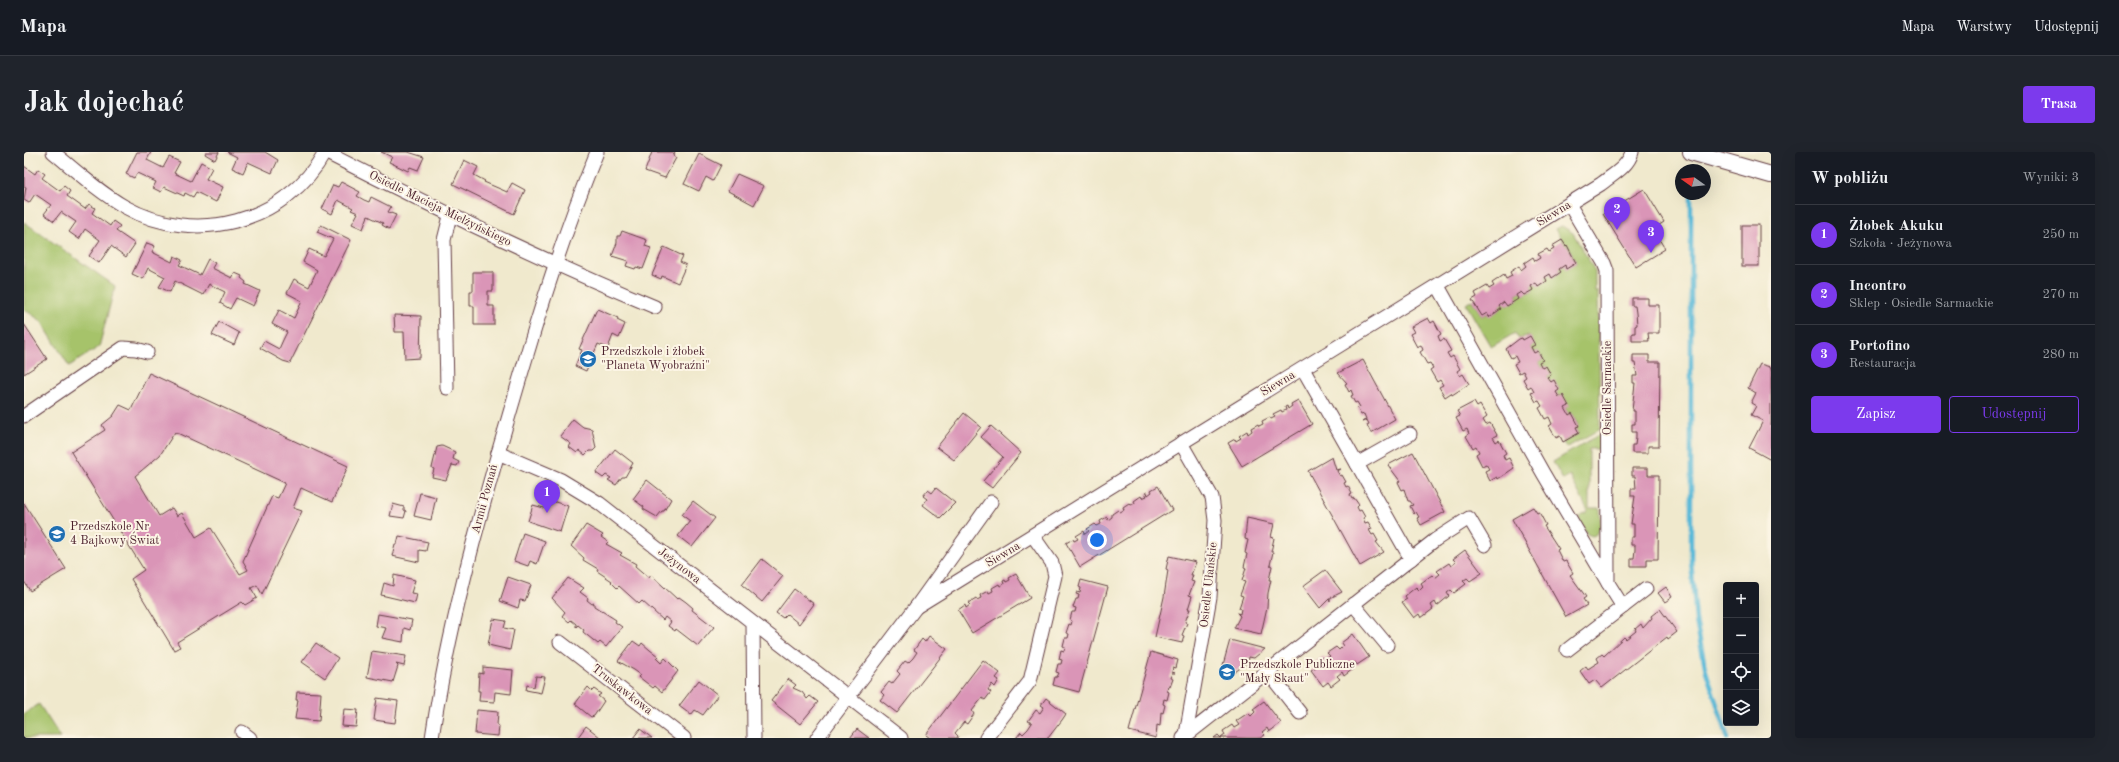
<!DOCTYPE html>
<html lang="pl">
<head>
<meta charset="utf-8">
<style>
	:root { --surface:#171b24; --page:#20242c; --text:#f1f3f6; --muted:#9ea1a6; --line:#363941; --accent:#7c3aed }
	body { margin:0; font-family:"Old Standard TT",serif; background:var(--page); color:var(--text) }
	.controls { position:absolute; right:12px; bottom:12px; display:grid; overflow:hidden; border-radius:4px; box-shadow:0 4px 16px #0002 }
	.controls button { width:36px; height:36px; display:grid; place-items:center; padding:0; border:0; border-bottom:1px solid var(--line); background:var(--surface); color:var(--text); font:20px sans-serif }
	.compass { position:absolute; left:1651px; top:12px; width:36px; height:36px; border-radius:50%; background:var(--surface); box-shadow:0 4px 16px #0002; rotate:285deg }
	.you { position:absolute; left:1073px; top:388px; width:14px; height:14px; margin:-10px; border:3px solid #fff; border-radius:50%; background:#1a73e8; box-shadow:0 0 0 6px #1a73e833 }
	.badge { display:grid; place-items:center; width:26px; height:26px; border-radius:50%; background:var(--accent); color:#fff; font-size:13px; font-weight:700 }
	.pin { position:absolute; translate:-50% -33px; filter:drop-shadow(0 1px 2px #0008) }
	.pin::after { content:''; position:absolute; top:21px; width:14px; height:12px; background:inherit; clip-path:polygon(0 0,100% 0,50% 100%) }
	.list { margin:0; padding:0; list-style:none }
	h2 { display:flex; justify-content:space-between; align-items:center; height:52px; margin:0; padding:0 16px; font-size:17px }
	h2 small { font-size:13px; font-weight:400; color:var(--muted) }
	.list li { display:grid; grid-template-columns:26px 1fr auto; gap:12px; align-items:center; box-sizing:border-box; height:60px; padding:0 16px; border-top:1px solid var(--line) }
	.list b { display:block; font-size:15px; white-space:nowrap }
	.list p { margin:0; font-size:13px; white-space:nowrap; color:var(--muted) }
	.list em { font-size:13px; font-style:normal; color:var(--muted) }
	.actions { display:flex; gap:8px; padding:12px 16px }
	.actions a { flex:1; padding:9px 0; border:1px solid var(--accent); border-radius:4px; text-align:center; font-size:14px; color:var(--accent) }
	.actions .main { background:var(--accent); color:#fff }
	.icon { flex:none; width:22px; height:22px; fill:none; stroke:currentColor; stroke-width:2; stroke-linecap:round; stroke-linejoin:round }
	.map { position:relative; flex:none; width:1747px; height:586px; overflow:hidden; border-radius:4px }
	header { display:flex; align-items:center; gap:24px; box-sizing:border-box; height:56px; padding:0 20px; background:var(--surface); border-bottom:1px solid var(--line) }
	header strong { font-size:19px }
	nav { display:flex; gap:22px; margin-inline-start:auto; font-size:14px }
	.intro { display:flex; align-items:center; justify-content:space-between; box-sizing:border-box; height:96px; padding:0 24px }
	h1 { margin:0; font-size:28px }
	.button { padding:10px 18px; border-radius:4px; background:var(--accent); color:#fff; font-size:14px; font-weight:700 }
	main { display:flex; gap:24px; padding:0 24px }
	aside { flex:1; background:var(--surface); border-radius:4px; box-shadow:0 4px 16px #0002 }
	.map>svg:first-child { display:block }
	.green { fill:#a6c36a; stroke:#78714a }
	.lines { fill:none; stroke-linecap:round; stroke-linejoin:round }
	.stream { stroke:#5ab9d8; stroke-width:4.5 }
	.building { fill:#da95b7; fill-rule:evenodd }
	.minor-casing { stroke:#633d43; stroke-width:15 }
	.tertiary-casing { stroke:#633d43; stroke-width:18 }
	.minor { stroke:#fff; stroke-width:13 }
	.tertiary { stroke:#fff; stroke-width:16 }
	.labels { text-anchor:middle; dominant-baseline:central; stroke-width:4; stroke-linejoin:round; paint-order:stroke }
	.street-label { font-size:12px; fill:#4a1f2b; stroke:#fcf5e5 }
	.poi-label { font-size:12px; fill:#4a1f2b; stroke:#fcf5e5; text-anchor:start }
</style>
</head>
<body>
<header>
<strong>Mapa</strong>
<nav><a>Mapa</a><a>Warstwy</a><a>Udostępnij</a></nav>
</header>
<div class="intro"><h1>Jak dojechać</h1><a class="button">Trasa</a></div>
<main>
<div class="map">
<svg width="1747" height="586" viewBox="0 0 1747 586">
	<rect width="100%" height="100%" fill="#fcf5e5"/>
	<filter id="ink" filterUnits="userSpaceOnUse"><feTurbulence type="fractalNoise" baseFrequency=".025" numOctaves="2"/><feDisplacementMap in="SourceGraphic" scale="8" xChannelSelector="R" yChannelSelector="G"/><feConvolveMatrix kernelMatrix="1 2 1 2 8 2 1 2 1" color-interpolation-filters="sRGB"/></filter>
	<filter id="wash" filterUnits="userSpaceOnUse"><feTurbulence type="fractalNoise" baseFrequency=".012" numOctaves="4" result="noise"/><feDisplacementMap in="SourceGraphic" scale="16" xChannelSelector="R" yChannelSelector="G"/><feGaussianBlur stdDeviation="0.9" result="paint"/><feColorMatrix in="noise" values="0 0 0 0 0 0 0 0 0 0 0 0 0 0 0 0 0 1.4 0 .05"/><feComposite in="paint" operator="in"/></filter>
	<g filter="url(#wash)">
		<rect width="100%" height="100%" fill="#f0e9cd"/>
		<g class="green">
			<path d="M0 70 91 134 75 195 45 214 17 169 0 157Z"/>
			<path d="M1538 74 1549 81 1571 119V140H1574L1576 277 1542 296 1539 290 1555 281 1552 275 1555 273 1548 261 1545 263 1541 256 1539 243 1535 245 1532 240 1535 237 1530 229 1527 230 1523 225 1527 223 1522 214 1518 216 1515 210 1519 208 1514 199 1510 201 1507 195 1510 193 1506 184 1495 187 1491 181 1467 195 1442 152 1448 148 1458 164 1463 161 1465 164 1477 157 1475 154 1480 150 1483 154 1494 147 1492 143 1497 140 1500 143 1509 138 1507 134 1512 131 1514 134 1523 129 1521 125 1526 122 1529 125 1537 120 1535 117 1541 113 1543 117 1552 111 1544 93 1542 94 1531 77Z"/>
			<path d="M1576 282V297H1565V356H1576C1576 366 1579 382 1568 384L1563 382 1554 365 1564 359 1546 324 1539 328 1529 310Z"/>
			<path d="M15 552 37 586H0V562Z"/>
		</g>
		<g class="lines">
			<path class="stream" d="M1667 42V408L1672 469 1682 519 1704 586"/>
		</g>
		<g id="blocks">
			<g class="building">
				<path d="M113 0H127L123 8 139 16 145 5 156 10 150 21 167 29 177 10 188 16 182 27 199 35 192 50 172 40 169 45 161 41 160 44 140 35 137 40 129 36 132 30 113 21 110 26 102 22Z"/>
				<path d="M182 0H195L191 8 181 2Z"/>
				<path d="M203 0H241L254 8 248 21 224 10 219 21 208 16 213 5Z"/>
				<path d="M357 0H384L400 5 394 18 386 15 384 19 365 10 368 5Z"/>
				<path d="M628 0H651L649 4 652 6 641 26 621 19Z"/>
				<path d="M675 2 697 13 689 29 682 25 675 39 660 32Z"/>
				<path d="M440 8 454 15 450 23 461 29 460 30 483 40 488 31 501 38 490 62 429 32Z"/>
				<path d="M0 14 11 22 14 17 21 22 18 26 36 39 40 34 46 39 43 44 61 57 65 52 71 56 68 61 86 74 89 69 96 74 92 79 111 92 102 105 87 94 75 111 65 104 76 88 61 77 55 87 45 80 52 70 37 60 30 69 20 62 27 53 11 42 5 51 0 48 2 35 0 34Z"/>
				<path d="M713 22 740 34 730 53 704 39Z"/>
				<path d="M317 30 336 40 333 44 340 48 345 50 347 45 367 55 364 60 372 63 365 77 358 73 359 71 344 64 339 77 328 72 334 61 327 58 329 56 314 48 308 62 298 57 309 33 314 35Z"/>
				<path d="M1620 37 1640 70 1629 77 1641 97 1612 115 1579 62Z"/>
				<path d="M297 73 327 88 266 211 259 209 236 196 240 189 255 197 259 188 263 180 248 172 255 158 270 166 278 149 263 141 270 127 285 135 293 118 279 110 285 97 300 104 309 87 293 80Z"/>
				<rect x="1718" y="73" width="17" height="41"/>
				<path d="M598 79 623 88 621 94 627 96 619 117 612 115 611 117 602 114 604 109 588 104 593 91V84H596Z"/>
				<path d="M1538 88 1542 94 1543 93 1552 111 1542 117 1541 113 1535 117 1537 120 1528 126 1526 122 1521 125 1523 129 1514 135 1512 131 1507 134 1509 138 1500 143 1497 140 1492 143 1494 147 1483 154 1480 150 1475 154 1477 157 1465 165 1463 161 1458 164 1448 148 1453 145 1451 141 1463 134 1465 137 1470 134 1468 131 1480 123 1482 127 1488 124 1486 120 1495 114 1497 118 1502 114 1500 111 1509 105 1511 109 1516 106 1514 102 1523 97 1525 100 1530 97 1528 94Z"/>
				<path d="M123 91 131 94 128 100 148 110 150 104 158 108 155 113 176 123 184 107 191 111 188 116 208 126 211 121 218 124 217 126 222 130 221 132 236 139 229 154 212 146 206 157 196 151 201 140 185 132 179 143 151 129 146 140 135 135 141 125 124 116 119 127 108 122Z"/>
				<path d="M640 95 659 104 656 110 662 113 654 131 638 124 637 127 628 123Z"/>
				<path d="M449 120H469V139H464V154H470V173H450V154H446V139H449Z"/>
				<path d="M1608 146H1624V153H1635V181H1624L1625 189H1608V181H1611V174L1613 173 1612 161 1611 154H1608Z"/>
				<path d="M573 157 594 166 593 168 601 172 595 186 589 183 584 196 574 192 562 219 551 214 558 198 555 197Z"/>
				<path d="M370 163 397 164 396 206 381 207 380 180H371Z"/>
				<path d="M1404 166 1407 171 1410 169 1417 182 1414 184 1416 189 1420 187 1427 199 1423 201 1426 206 1429 204 1436 217 1433 219 1436 224 1439 222 1445 232 1428 243 1427 241 1421 245 1415 235 1419 233 1416 228 1413 230 1406 218 1409 216 1406 211 1403 212 1396 200 1399 198 1397 193 1393 195 1386 182 1390 180 1387 175Z"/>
				<path d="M195 170 215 181 210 193 188 183Z"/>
				<path d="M0 172 23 207 0 222Z"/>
				<path d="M1506 184 1511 193 1507 195 1510 201 1514 199 1519 208 1515 210 1518 216 1522 214 1527 223 1523 225 1527 230 1530 228 1535 238 1532 240 1535 245 1539 243 1545 254 1541 256 1545 263 1548 261 1555 274 1552 275 1555 281 1539 290 1536 284 1532 286 1525 274 1528 272 1525 265 1521 267 1515 256 1518 254 1515 249 1512 250 1507 241 1510 240 1507 234 1504 236 1499 227 1502 225 1499 219 1495 221 1490 212 1494 210 1491 204 1487 206 1482 197 1495 187 1498 186 1499 188Z"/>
				<path d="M1609 203H1625V210H1636L1635 294H1624V301H1608V293H1611L1612 286V280H1608V272H1611V259H1608L1611 231H1609V224H1613L1611 211H1609Z"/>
				<path d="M1339 208 1371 267 1347 281 1343 273 1345 272 1343 268 1338 270 1342 267 1340 262 1337 263 1333 256 1336 255 1333 250 1331 251 1327 244 1329 243 1327 238 1325 240 1321 232 1323 231 1314 221Z"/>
				<path d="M1736 212 1746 215 1747 218V308L1725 296 1739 269 1727 263 1732 254 1727 251 1732 241 1724 236Z"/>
				<path d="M125 221 324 314 308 350 277 336 269 356 278 359 238 442 233 433 227 436 233 446 221 453 218 450 153 490 156 495 150 498 107 427 120 418 47 300 81 278 78 273 89 264 96 253 107 258ZM151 280 261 331 254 346 248 344 219 409 224 418 216 422 187 376 172 385 158 361 153 364 148 356 135 364 111 324 136 303Z"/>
				<path d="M1274 248 1288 272 1218 314 1204 291 1211 287 1212 289 1217 286 1215 284 1223 279 1224 282 1228 279 1227 276 1234 272 1235 274 1239 272 1238 269 1246 265 1247 267 1251 265 1249 262 1257 258 1258 260 1262 258 1261 255 1263 254 1264 257 1268 254 1267 252Z"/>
				<path d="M1450 250 1453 255 1456 253 1463 265 1459 268 1462 273 1466 271 1473 283 1469 285 1472 290 1475 288 1482 301 1479 303 1481 308 1485 306 1490 316 1474 327 1473 325 1466 329 1461 319 1465 317 1462 312 1458 314 1452 302 1455 300 1452 294 1449 296 1442 284 1445 282 1443 277 1439 279 1432 266 1436 264 1433 259Z"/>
				<path d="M940 261 957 275 930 308 913 295Z"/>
				<path d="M549 267 559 275 568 277 572 296 569 299H565L561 303 555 298 553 301 545 295 547 292 536 284Z"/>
				<path d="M967 274 997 301 968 336 959 329 979 305 957 285Z"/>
				<path d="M418 294 431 300 429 307 435 310 433 314 428 313 422 328 408 325 410 317 408 316 413 295Z"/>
				<path d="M591 297 609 311 601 325H598L592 333 584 328 587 326 582 323 579 326 572 321Z"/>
				<path d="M1389 300 1421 360 1397 373 1393 366 1395 365 1392 360 1390 362 1386 354 1389 353 1386 349H1384L1380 337 1378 338 1374 330 1376 329 1364 313Z"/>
				<path d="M1308 305 1312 318 1317 317 1313 319 1316 324 1318 323 1322 330 1320 331 1322 335 1324 334 1328 342 1326 343 1328 347 1330 346 1335 353 1333 355 1335 359 1337 358 1341 365 1339 366 1341 371 1344 370 1348 377 1345 378 1348 383 1350 382 1354 389 1352 390 1360 400 1336 414 1284 319Z"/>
				<path d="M1608 316H1624V323H1635L1634 407H1623V414H1607V406H1610L1611 398V393H1607V385H1610V372H1607L1611 344H1607V337H1612L1611 324H1608Z"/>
				<path d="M623 328 647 347 640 359H638L633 365 619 357 620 355 609 347Z"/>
				<path d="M1134 334 1148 358 1056 415 1042 391 1049 387 1050 389 1054 387 1052 384 1060 379 1061 382 1065 379 1063 377 1071 372 1073 374 1077 372 1076 369 1083 365 1084 368 1088 365V362L1094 358 1096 360 1100 358 1099 355 1105 351 1107 353 1111 351 1110 349 1117 344 1118 346 1123 344 1121 341 1123 340 1124 343 1128 340 1127 338Z"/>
				<path d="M912 336 931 351 916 366 899 353 903 347 899 344 904 338 908 341Z"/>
				<path d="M396 341 412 345 407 368 390 364Z"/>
				<path d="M528 349 544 354 536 380 504 369 509 353 520 356 527 353Z"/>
				<path d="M669 349 691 366 668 395 654 384 666 369 658 363Z"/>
				<path d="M0 351 42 417 6 439 0 429Z"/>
				<path d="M369 352 380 355V358L382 359 380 366 366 364Z"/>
				<path d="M1509 355 1513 361 1515 360 1522 373 1520 374 1535 397 1533 398 1539 410 1542 409 1549 421 1546 423 1562 445 1559 447 1563 453 1542 465 1488 367Z"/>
				<path d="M1223 366 1250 372 1247 385 1250 386 1247 400H1249L1246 413 1248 414 1245 428H1247L1244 441 1243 455 1237 482 1210 476 1216 464 1213 461 1216 462 1217 457 1215 456 1219 444 1216 443 1221 430 1218 429 1222 416 1220 415 1223 402 1221 401 1224 388 1221 387Z"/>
				<path d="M562 373 579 383 577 385 584 390 582 392 598 401 596 403 612 412 611 414 625 426 627 423 653 447 655 445 662 450 669 456 668 458 690 475 674 494 652 477 651 479 644 474 647 470 641 465 639 468 618 449 615 452 595 434 593 436 587 430 588 429 573 419 574 417 559 408 560 406 547 394Z"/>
				<path d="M499 381 521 389 513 412 506 409 504 414 490 409Z"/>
				<path d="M375 384 404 390 402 399 395 398V410L368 404 371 392H373Z"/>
				<path d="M1441 398 1458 421 1446 429 1443 426 1439 429 1442 432 1430 441 1427 438 1423 441 1425 444 1413 454 1411 450 1407 453 1409 457 1397 466 1395 462 1390 466 1378 450 1383 447 1381 444 1392 435 1395 438 1399 434 1397 431 1408 423 1411 426 1416 422 1413 419 1425 411 1427 414 1432 410 1429 407Z"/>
				<path d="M1145 404 1172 410 1167 423H1169L1167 429 1170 430 1165 443 1168 444 1164 457H1166L1161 470 1163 471 1158 483 1160 484 1158 491 1131 485 1140 445 1144 418 1142 417Z"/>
				<path d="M738 407 759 424 738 450 718 433Z"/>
				<path d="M1301 418 1318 440 1306 446V449L1305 447 1296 456 1279 434Z"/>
				<path d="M992 422 1006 446 948 481 934 458 941 453 942 456 946 453 944 451 952 446 953 448 957 446 956 443 964 439 965 441 969 439 968 436 975 432 976 434 980 432 979 429 981 428 982 430 986 428 985 426Z"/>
				<path d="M370 423 391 428 387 441 393 442 391 451 357 443 360 431 369 434Z"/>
				<path d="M484 425 507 433 501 449 496 448 494 456 476 449Z"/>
				<path d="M544 426 560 436 556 440 564 446 563 448 568 452 570 451V454L592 468 591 470 598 475 582 495 576 490 574 492 559 480 560 478 554 473 552 475V472L547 468 545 470 538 464 541 460 528 446Z"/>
				<path d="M1057 428 1084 435 1055 540 1029 533 1031 525H1033L1035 521 1032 520 1034 512H1037L1038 508 1035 507 1037 498 1040 499 1041 495 1039 494 1041 486H1044L1045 482 1042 481 1045 472 1047 473 1048 469 1046 468 1048 460H1051L1052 456 1049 455 1052 447H1054L1055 443 1052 442 1053 440 1056 441 1057 436 1055 435Z"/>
				<path d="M1642 435 1648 445 1641 450 1634 441Z"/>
				<path d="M770 437 790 452 775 472 763 462 759 466 752 461Z"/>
				<path d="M1636 457 1653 480 1644 487 1643 485 1578 536 1571 528 1565 532 1556 519 1562 514 1564 517 1570 513 1575 510 1573 506 1578 502 1580 504 1600 485 1602 487 1612 479 1611 477 1617 472 1619 476 1628 466 1627 464Z"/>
				<path d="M354 462 388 468 386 478 380 476 379 490 358 486 362 476 352 474Z"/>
				<path d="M469 467 482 469 480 476 490 478 486 498 464 493Z"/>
				<path d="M1329 482 1345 505 1333 513 1331 510 1327 513 1329 517 1320 524 1318 520 1313 524 1316 527 1307 534 1304 530 1299 534 1287 518 1292 515 1290 511 1299 505 1301 508 1306 504 1303 501 1312 495 1315 498 1319 494 1317 491Z"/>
				<path d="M905 484 923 497 873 561 856 548 860 543 857 540 865 530 868 532 876 522 873 519 881 509 884 511 889 506 893 500 890 498 898 487 901 490Z"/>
				<path d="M1206 488 1241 497 1230 506 1225 505 1224 510 1202 527 1197 520Z"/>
				<path d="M609 489 616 494 618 491 626 498 634 504 632 506 637 511 641 506 654 519 638 540 631 534 629 536 615 525 617 523 610 518 594 509Z"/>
				<path d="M292 491 314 506 301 526 278 510Z"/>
				<path d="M348 499 382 504 380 514 372 512 374 514 369 530 343 525Z"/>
				<path d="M1127 500 1154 508 1152 516 1149 515 1148 520 1151 521H1148L1146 526 1149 527 1146 535 1144 534 1143 539 1145 540 1143 548 1140 547 1139 552 1141 553 1139 561 1137 560 1136 574 1133 573 1132 586 1105 579Z"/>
				<path d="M959 508 976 521 972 526 975 528 971 535 968 532 964 538 967 540 961 548 958 546 948 559 950 562 943 572 940 570 931 581 934 584 933 586H906L902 583Z"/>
				<path d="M459 515 489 518 487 542 471 540 470 550 455 549 456 539H454L455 521 459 522Z"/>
				<path d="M512 524 521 525 517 541 502 538 503 533 510 535Z"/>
				<path d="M764 527 772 533 769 536 778 540 783 547 786 544 794 550 776 572 747 549Z"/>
				<path d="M675 528 694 543 679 563 671 558 667 563 655 554Z"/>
				<path d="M564 535 568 539 570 537 577 542 574 544 580 549 570 564 567 565 551 552Z"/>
				<path d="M273 540 297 541 295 569 271 567 274 548H272Z"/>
				<path d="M353 546 374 549 371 571 350 568Z"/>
				<path d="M1022 546 1042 562 1038 568 1024 586H992L997 580 999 582 1004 577 1008 571 1004 569 1012 558 1016 561 1020 555 1017 553Z"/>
				<path d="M1240 549 1257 571 1245 580 1243 576 1238 580 1241 583 1236 586H1190L1194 583 1197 586 1201 583 1199 579 1208 573 1210 576 1215 573 1212 569 1224 561 1227 564 1231 560 1229 557Z"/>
				<path d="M320 557 334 558 332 575 318 574Z"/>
				<path d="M453 558 474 560 473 573 475 574 474 584 451 582Z"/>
				<path d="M562 574 571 581 577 586H555L554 585Z"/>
				<path d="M616 577 628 586H609Z"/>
				<path d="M833 577 845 586H826Z"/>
			</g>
		</g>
	</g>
	<g filter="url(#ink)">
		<use href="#blocks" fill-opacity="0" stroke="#633d43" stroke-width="1"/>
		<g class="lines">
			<g class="minor-casing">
				<g id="minor">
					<path d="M29 0C52 19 75 40 101 55 171 94 262 71 301 0"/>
					<path d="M301 0C410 56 518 108 631 155"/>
					<path d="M1545 52 1580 111 1583 119 1584 431 1599 455"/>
					<path d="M1414 134 1519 321 1584 431"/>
					<path d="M1279 217 1387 407"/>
					<path d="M423 236 420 88 426 64"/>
					<path d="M0 264 99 196 112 197 123 200"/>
					<path d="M1157 291 1188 345 1191 368 1186 445 1162 582"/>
					<path d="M474 301 537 328 575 351 877 586"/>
					<path d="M1333 312 1386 282"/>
					<path d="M1329 452 1363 493"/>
					<path d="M892 455 1577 32C1588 23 1604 15 1608 0"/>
					<path d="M729 472 730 586"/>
					<path d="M536 490 660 586"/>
					<path d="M1543 498 1622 437"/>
					<path d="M1243 519 1276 561"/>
					<path d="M218 580 226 586"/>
					<path d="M408 586C424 478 453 372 484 267 510 177 537 87 573 0"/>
					<path d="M793 586 892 455 967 350"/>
					<path d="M962 586 1006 529 1031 424 1028 411 1009 384"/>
					<path d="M1159 586 1411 388 1445 366 1461 393"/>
				</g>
			</g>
			<g class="tertiary-casing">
				<path id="tertiary" d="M1667 0 1747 23"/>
			</g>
			<use href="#minor" class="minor"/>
			<use href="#tertiary" class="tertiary"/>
		</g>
	</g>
	<defs>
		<g id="school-disc" transform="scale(0.9)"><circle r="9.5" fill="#1f6fb2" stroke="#fcf5e5"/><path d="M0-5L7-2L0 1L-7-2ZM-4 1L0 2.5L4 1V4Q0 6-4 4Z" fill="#fff"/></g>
	</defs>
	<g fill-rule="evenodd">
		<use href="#school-disc" x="564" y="207"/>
		<use href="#school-disc" x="33" y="382"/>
		<use href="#school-disc" x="1203" y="520"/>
	</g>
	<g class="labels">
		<g class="street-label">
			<text transform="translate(416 57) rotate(26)">Osiedle Macieja Mielżyńskiego</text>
			<text transform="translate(1530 62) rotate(-32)">Siewna</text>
			<text transform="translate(1254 232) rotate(-31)">Siewna</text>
			<text transform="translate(1584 236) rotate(-90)">Osiedle Sarmackie</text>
			<text transform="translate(461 347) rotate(-75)">Armii Poznań</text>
			<text transform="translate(979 403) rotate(-31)">Siewna</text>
			<text transform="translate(655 414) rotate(38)">Jeżynowa</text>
			<text transform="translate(1185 433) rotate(-84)">Osiedle Ułańskie</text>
			<text transform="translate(598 538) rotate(38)">Truskawkowa</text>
		</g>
		<g class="poi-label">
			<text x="577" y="200">Przedszkole i żłobek<tspan x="577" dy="14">"Planeta Wyobraźni"</tspan></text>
			<text x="46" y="375">Przedszkole Nr<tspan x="46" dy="14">4 Bajkowy Świat</tspan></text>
			<text x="1216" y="513">Przedszkole Publiczne<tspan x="1216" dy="14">"Mały Skaut"</tspan></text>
		</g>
	</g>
</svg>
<div class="controls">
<button>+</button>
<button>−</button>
<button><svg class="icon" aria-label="locate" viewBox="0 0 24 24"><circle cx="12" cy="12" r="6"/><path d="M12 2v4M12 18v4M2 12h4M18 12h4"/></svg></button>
<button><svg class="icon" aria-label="layers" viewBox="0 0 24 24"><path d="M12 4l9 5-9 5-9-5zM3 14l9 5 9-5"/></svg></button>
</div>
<svg class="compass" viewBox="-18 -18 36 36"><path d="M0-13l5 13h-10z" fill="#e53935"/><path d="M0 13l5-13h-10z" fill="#9ea1a6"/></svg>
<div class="you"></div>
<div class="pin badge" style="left:523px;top:361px">1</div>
<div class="pin badge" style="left:1593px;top:78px">2</div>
<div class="pin badge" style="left:1627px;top:101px">3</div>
</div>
<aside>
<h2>W pobliżu<small>Wyniki: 3</small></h2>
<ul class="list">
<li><span class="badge">1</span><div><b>Żłobek Akuku</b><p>Szkoła · Jeżynowa</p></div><em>250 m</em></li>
<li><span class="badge">2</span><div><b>Incontro</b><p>Sklep · Osiedle Sarmackie</p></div><em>270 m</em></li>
<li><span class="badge">3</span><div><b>Portofino</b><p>Restauracja</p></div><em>280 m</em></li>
</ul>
<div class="actions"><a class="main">Zapisz</a><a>Udostępnij</a></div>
</aside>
</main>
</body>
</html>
